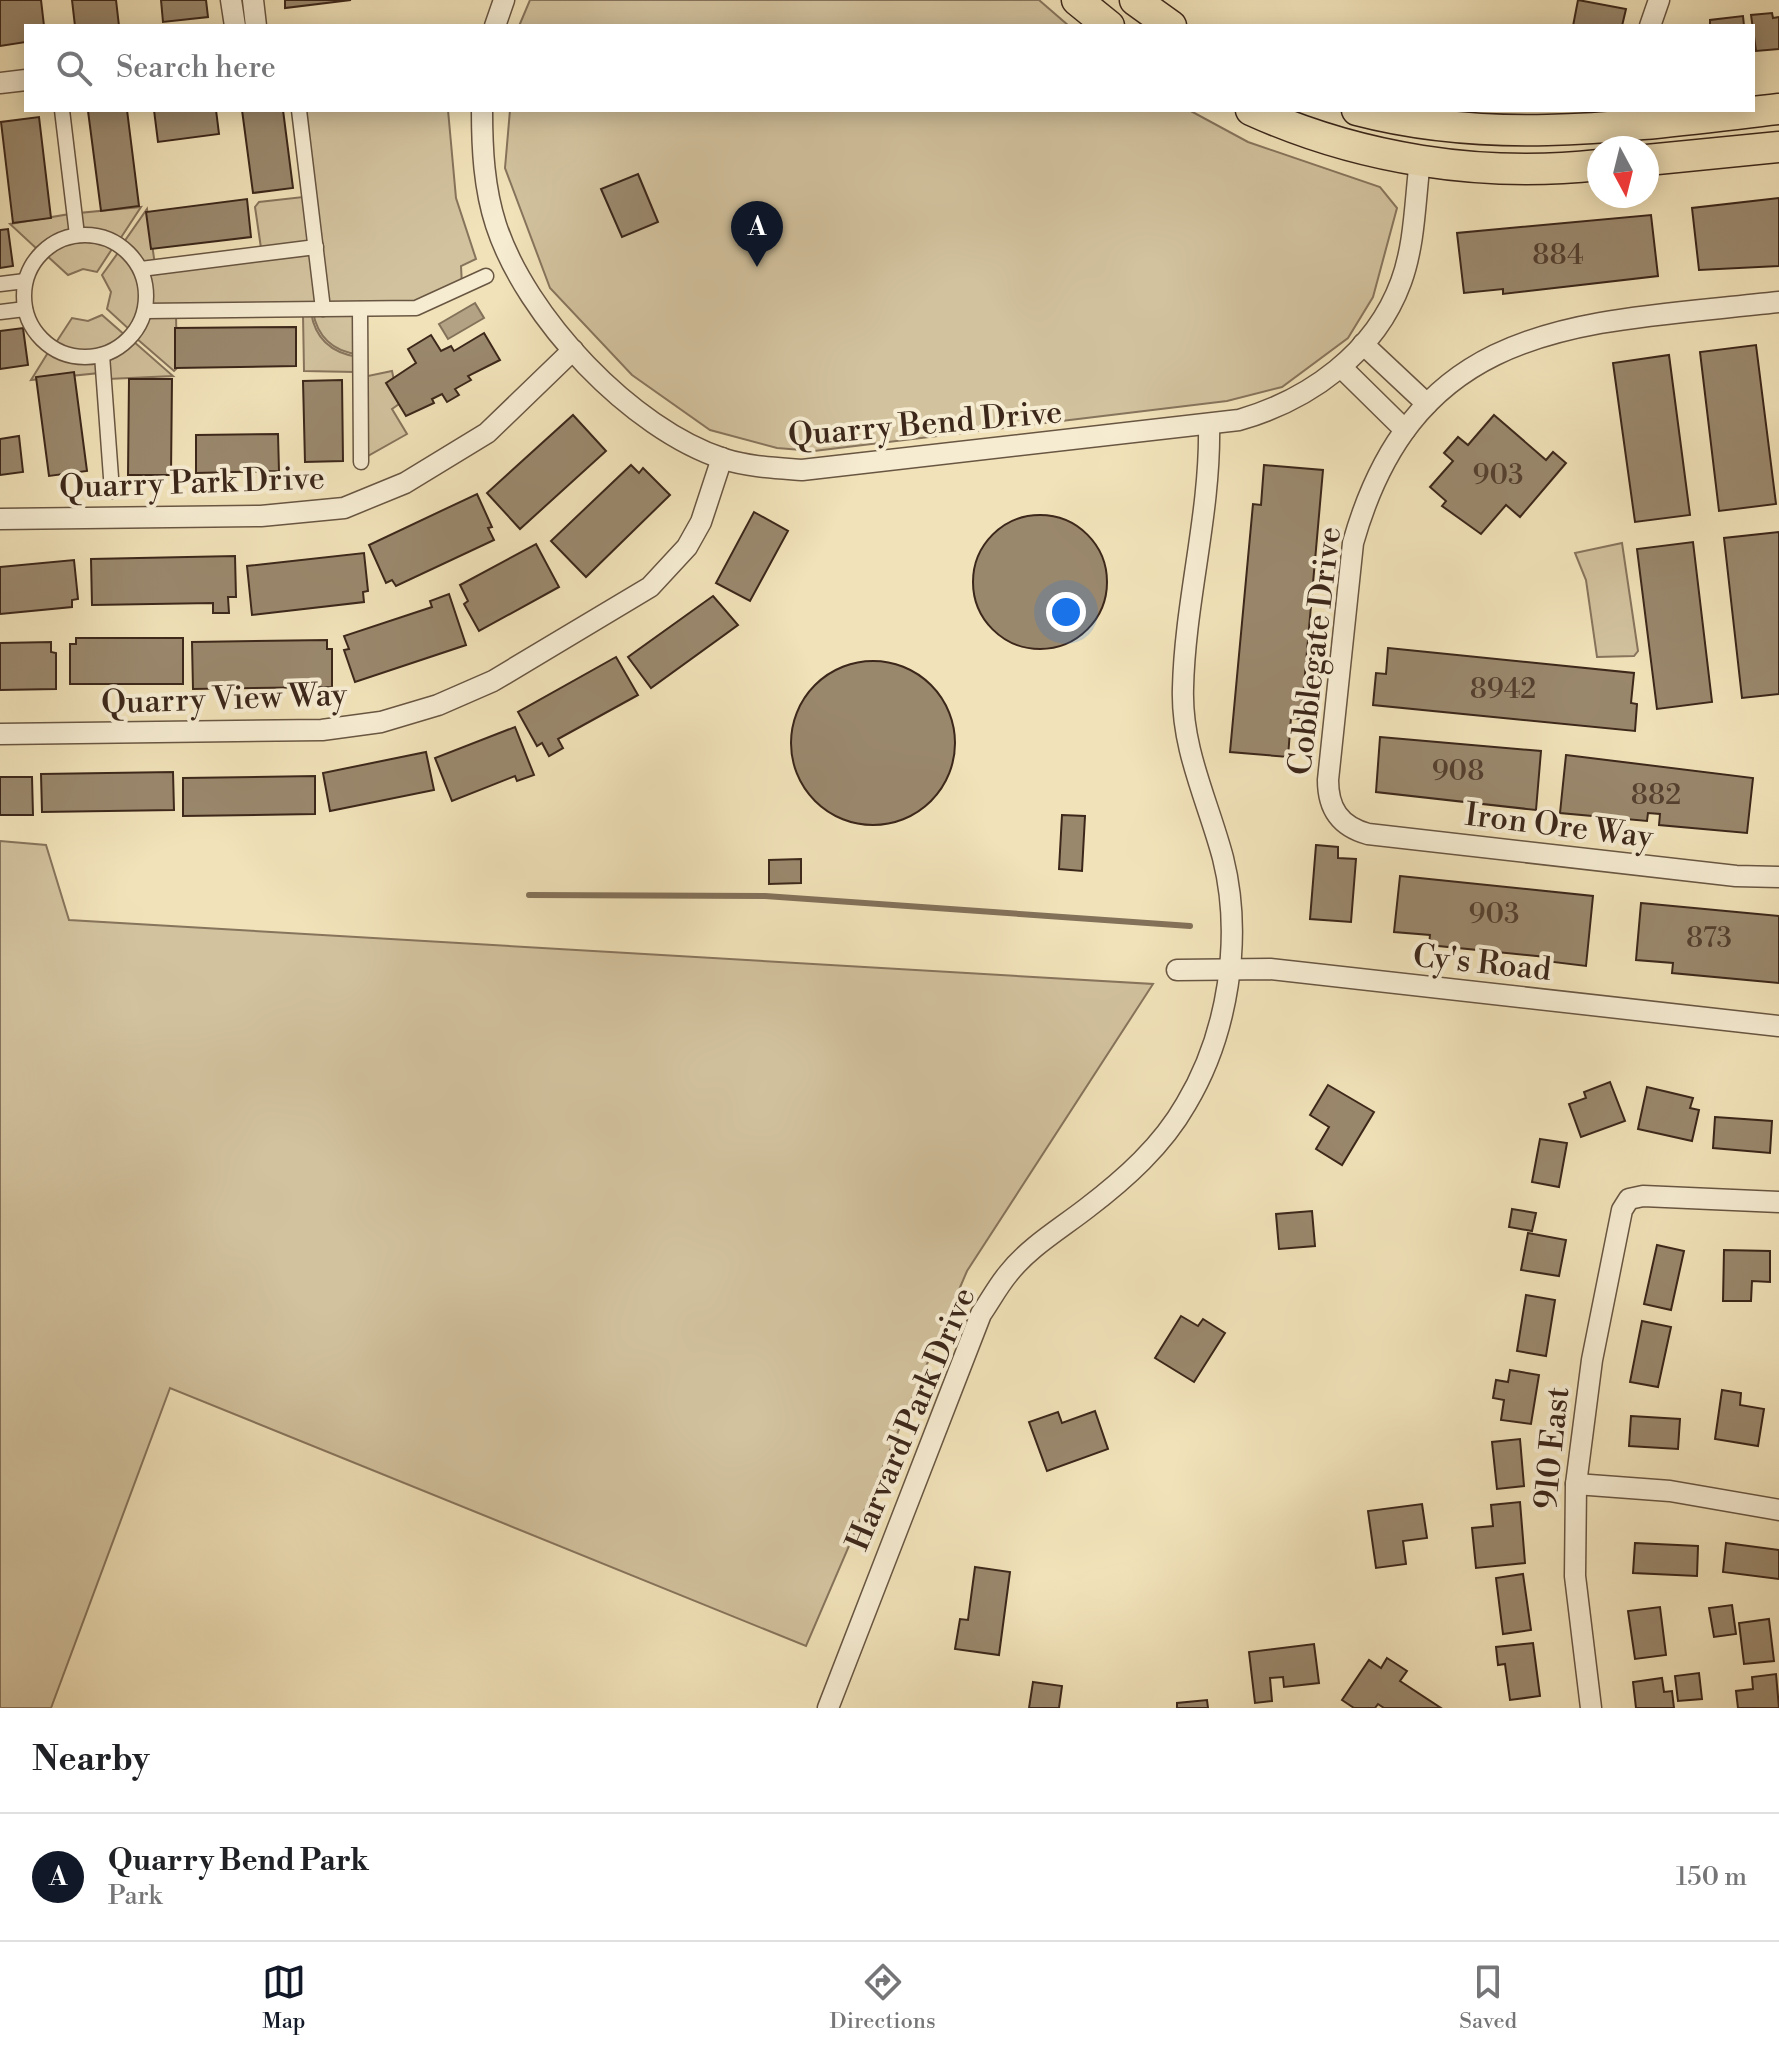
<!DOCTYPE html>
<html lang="en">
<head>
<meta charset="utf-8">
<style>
	:root { --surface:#fff; --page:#f2f2f2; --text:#202124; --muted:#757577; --line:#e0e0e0; --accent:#111827 }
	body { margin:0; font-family:"Libre Bodoni",serif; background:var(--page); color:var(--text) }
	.compass { position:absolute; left:1587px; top:136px; width:72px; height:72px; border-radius:50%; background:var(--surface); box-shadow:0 4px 20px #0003; rotate:173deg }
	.you { position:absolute; left:1066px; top:612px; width:28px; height:28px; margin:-20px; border:6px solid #fff; border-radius:50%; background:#1a73e8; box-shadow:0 0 0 12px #1a73e833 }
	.badge { display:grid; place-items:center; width:52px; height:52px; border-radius:50%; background:var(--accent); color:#fff; font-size:26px; font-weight:700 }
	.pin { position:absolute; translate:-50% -66px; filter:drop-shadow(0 2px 4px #0008) }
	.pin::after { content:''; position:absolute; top:42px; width:28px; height:24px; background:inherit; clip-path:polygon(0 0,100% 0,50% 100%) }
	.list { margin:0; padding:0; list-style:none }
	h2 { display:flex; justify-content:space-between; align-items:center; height:104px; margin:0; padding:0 32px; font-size:34px }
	h2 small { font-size:26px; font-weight:400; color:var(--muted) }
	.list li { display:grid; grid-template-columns:52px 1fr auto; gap:24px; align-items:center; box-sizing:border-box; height:128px; padding:0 32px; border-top:2px solid var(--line) }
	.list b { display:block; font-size:30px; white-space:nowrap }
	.list p { margin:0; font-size:26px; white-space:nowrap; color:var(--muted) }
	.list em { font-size:26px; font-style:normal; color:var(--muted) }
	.icon { flex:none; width:44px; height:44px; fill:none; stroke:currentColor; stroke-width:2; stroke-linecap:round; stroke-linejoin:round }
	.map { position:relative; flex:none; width:1779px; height:1708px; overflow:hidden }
	.search { position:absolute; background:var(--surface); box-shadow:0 4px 20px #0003; left:24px; right:24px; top:24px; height:88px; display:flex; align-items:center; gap:20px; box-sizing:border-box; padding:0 28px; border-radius:0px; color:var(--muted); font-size:30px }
	.sheet { height:232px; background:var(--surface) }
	nav { display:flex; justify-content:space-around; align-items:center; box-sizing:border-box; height:112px; border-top:2px solid var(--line); background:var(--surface); font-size:22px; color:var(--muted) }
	nav a { display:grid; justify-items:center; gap:4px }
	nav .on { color:var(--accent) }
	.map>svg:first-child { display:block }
	.green { fill:#d2c29e; stroke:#87745c; stroke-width:2 }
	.water { fill:#b3a283; stroke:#837159; stroke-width:2 }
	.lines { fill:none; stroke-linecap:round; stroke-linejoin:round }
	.stream { stroke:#837159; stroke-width:6 }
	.building { fill:#9a886d; stroke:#3c271a; stroke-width:2 }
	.pedestrian-casing { stroke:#695642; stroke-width:17 }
	.minor-casing { stroke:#695642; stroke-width:23 }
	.primary-casing { stroke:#3c271a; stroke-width:33 }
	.pedestrian { stroke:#f6ecd2; stroke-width:14 }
	.minor { stroke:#f6ecd2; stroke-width:20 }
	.primary { stroke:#f1e2b9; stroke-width:30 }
	.labels { text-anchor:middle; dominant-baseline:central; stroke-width:8; stroke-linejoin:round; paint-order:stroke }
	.number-label { font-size:28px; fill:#543f2f }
	.street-label { font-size:32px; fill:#3c271a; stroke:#f6ecd2 }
</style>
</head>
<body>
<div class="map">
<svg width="1779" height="1708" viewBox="0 0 1779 1708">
	<rect width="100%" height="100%" fill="#f1e2b9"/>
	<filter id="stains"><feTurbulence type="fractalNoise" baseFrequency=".0025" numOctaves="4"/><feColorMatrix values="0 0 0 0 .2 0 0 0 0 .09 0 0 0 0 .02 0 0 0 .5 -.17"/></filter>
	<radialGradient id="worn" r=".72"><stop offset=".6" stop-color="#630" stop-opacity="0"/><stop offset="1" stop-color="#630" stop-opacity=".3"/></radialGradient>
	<g class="green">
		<path d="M530 0H1039L1069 26H519Z"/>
		<path d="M301 110H448L456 198 476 259 461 266 462 285 424 304 327 307Z"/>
		<path d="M510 110H1189L1248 142 1380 187 1397 208 1373 297 1348 338 1282 387 1227 401 814 451 777 448 710 430 632 375 550 288 505 168Z"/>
		<path d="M303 197 312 241 261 248 255 207 259 202Z"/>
		<path d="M141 207 120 239 104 232 81 229 79 213Z"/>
		<path d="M147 209 155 265 144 266 124 242Z"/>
		<path d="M70 214 72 230 54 237 38 250 10 224Z"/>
		<path d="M90 238 114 246 97 272 83 269 68 275 45 254 65 241Z"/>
		<path d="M120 250C145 272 149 302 131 331L107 309 111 292 102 275Z"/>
		<path d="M310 251 320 303 150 309 147 270Z"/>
		<path d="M354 311 358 354C333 352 317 336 313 312Z"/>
		<path d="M311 312C315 339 332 353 358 357L354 372 304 371 303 315Z"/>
		<path d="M149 314H176L177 368 174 371 136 338Z"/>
		<path d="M102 315 126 336C105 355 80 357 55 344L72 318 88 321Z"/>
		<path d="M133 341 173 376 108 379 107 358Z"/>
		<path d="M49 351 74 361 98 360 99 373 31 380Z"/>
		<path d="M392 371 399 404 392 409 407 434 366 457 363 377Z"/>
		<path d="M1622 543 1638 651 1634 656 1597 657 1586 580 1575 553Z"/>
		<path d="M0 841 46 845 69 920 1153 984 967 1271 806 1646 170 1388 51 1708H0Z"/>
	</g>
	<path class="water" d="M475 303 484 318 448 339 439 324Z"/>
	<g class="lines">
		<path class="stream" d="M529 895 765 896 1190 926"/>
	</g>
	<g class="building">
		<path d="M0 0H41L44 26H26V42L0 46Z"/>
		<path d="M72 0H116L119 26H75Z"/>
		<path d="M161 0H206L208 17 163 22Z"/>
		<path d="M285 0H351L285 8Z"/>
		<path d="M1578 0 1626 9 1622 26H1573Z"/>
		<path d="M1772 13 1773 18 1779 17V49L1756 51 1751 15Z"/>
		<path d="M1743 16 1744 26H1704L1710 25V20Z"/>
		<path d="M127 110 139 206 101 211 88 111Z"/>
		<path d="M154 110H216L219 134 158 142Z"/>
		<path d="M242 110H283L293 188 253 193Z"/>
		<path d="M39 117 51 218 13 223 1 122Z"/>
		<path d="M638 174 658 222 622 237 601 189Z"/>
		<path d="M1779 198V266L1699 270 1692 208Z"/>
		<path d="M247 199 251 237 151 249 146 212Z"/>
		<path d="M1651 215 1658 276 1503 294V289L1464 293 1457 233Z"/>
		<path d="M8 229 13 266 0 268V230Z"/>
		<path d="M296 327V366L175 368V328Z"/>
		<path d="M23 328 28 365 0 369V331Z"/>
		<path d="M484 333 500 360 468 376 471 380 455 389 459 395 447 402 442 394 432 399 434 403 406 416 386 383 416 363 408 349 431 335 441 351 451 346 454 351Z"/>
		<path d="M1756 345 1776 504 1719 511 1700 352Z"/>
		<path d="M1669 355 1690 515 1635 522 1613 363Z"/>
		<path d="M74 372 87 471 49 476 36 377Z"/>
		<path d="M129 379H172L171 475H128Z"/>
		<path d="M342 380 343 461 305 462 303 381Z"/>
		<path d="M573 415 606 451 520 529 487 493Z"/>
		<path d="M1494 415 1546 460 1553 452 1566 463 1520 517 1506 505 1481 534 1442 506 1446 501 1430 487 1453 461 1444 453 1458 437 1468 445Z"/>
		<path d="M278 434 279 471 196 473V435Z"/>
		<path d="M19 436 23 472 0 475V439Z"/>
		<path d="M631 465 639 473 643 468 670 495 586 577 551 541Z"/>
		<path d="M1264 465 1323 470 1301 719 1291 718 1288 757 1230 752 1253 504 1261 505Z"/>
		<path d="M477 494 492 527 488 528 494 540 396 586 392 580 386 583 369 545Z"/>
		<path d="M754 512 788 531 750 601 716 583Z"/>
		<circle cx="1040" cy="582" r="67"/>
		<path d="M1779 532V694L1742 698 1724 538Z"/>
		<path d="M1693 542 1712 702 1657 709 1637 549Z"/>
		<path d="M536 544 559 587 479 631 464 604 468 601 460 585Z"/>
		<path d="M364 553 368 591 363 592 364 602 252 615 247 566Z"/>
		<path d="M235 556 236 597H228L229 613H213V603L92 605 91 559Z"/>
		<path d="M74 560 78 599 72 600V607L0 614V567Z"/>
		<path d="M449 594 466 645 355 682 344 650 349 649 344 636 432 607 430 601Z"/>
		<path d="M713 596 738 625 651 688 628 657Z"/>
		<path d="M76 638H183V684H70V644H76Z"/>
		<path d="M327 640V649H332V687L193 689 192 642Z"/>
		<path d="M51 642V652L56 653V689L0 690V643Z"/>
		<path d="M1388 648 1634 673 1631 703 1637 704 1635 731 1373 705 1376 673 1386 674Z"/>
		<path d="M616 657 638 695 558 739 563 748 549 756 542 743 537 746 518 712Z"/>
		<circle cx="873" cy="743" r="82"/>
		<path d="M515 727 534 775 517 781 515 776 452 801 435 758Z"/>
		<path d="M1380 737 1541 751 1536 810 1376 792Z"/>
		<path d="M426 752 434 790 330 811 323 773Z"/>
		<path d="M1566 755 1753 778 1747 833 1659 825 1660 814 1648 813 1647 821 1560 813Z"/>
		<path d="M173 772 174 810 42 812 41 774Z"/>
		<path d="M315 776V814L183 816V778Z"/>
		<path d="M0 777H32L33 815H0Z"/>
		<path d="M1062 815 1085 816 1082 871 1059 869Z"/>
		<path d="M1316 845 1338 847V858L1356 859 1351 922 1310 919Z"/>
		<path d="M801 859V883L769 884V860Z"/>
		<path d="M1400 876 1593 896 1586 966 1545 961 1546 957 1429 945 1430 935 1394 932Z"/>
		<path d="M1641 903 1779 916V983L1672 973 1673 963 1636 960Z"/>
		<path d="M1610 1082 1625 1121 1581 1137 1569 1104 1586 1098 1584 1092Z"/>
		<path d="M1328 1085 1374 1112 1342 1165 1316 1149 1329 1127 1310 1115Z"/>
		<path d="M1647 1087 1693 1098 1690 1108 1699 1110 1692 1141 1638 1129Z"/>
		<path d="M1715 1117 1772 1121 1770 1153 1713 1148Z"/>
		<path d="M1540 1139 1567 1143 1559 1187 1532 1182Z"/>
		<path d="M1512 1209 1536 1213 1532 1231 1509 1227Z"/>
		<path d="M1312 1211 1315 1246 1279 1249 1276 1214Z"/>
		<path d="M1528 1233 1566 1240 1559 1276 1521 1270Z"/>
		<path d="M1657 1245 1684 1251 1671 1310 1644 1304Z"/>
		<path d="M1724 1250 1770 1251V1282L1752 1281 1751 1301H1723Z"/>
		<path d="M1526 1295 1555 1300 1546 1356 1517 1351Z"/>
		<path d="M1181 1316 1198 1326 1203 1319 1225 1333 1194 1382 1155 1358Z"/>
		<path d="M1642 1321 1671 1327 1658 1387 1630 1382Z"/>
		<path d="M1510 1370 1539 1375 1531 1424 1501 1420 1504 1400 1493 1398 1496 1380 1508 1382Z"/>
		<path d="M1722 1390 1741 1393 1740 1405 1764 1409 1758 1446 1715 1439Z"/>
		<path d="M1095 1411 1108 1449 1047 1471 1029 1422 1058 1412 1062 1423Z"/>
		<path d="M1631 1416 1680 1419 1678 1449 1629 1446Z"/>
		<path d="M1520 1439 1524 1486 1497 1489 1492 1442Z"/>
		<path d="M1520 1502 1525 1563 1476 1568 1472 1528 1493 1526 1491 1505Z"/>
		<path d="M1422 1504 1427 1538 1403 1541 1406 1564 1376 1568 1368 1511Z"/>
		<path d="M1635 1543 1698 1546 1697 1576 1633 1573Z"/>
		<path d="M1726 1543 1779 1550V1579L1723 1572Z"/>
		<path d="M975 1567 1010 1572 999 1655 955 1649 960 1619 968 1620Z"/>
		<path d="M1523 1574 1531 1630 1503 1634 1496 1578Z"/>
		<path d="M1732 1605 1736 1634 1714 1637 1709 1608Z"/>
		<path d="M1660 1607 1666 1655 1635 1659 1628 1611Z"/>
		<path d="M1769 1619 1774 1661 1744 1664 1739 1623Z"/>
		<path d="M1533 1643 1540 1696 1510 1700 1505 1664 1498 1665 1496 1647Z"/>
		<path d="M1314 1644 1319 1683 1284 1687 1283 1677 1270 1678 1272 1701 1255 1703 1249 1652Z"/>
		<path d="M1387 1658 1407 1671 1400 1681 1441 1708H1384L1378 1704 1375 1708H1354L1342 1700 1369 1660 1381 1668Z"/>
		<path d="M1699 1673 1702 1699 1678 1701 1675 1676Z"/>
		<path d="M1776 1674 1779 1708H1738L1736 1691 1753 1689 1752 1677Z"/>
		<path d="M1662 1678 1664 1692 1672 1691 1674 1708H1636L1633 1682Z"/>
		<path d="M1033 1682 1062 1686 1059 1708H1029Z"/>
		<path d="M1207 1700 1208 1708H1177V1703Z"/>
	</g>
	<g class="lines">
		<g class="pedestrian-casing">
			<g id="pedestrian">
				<path d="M62 110 77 235"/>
				<path d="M299 110 323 309"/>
				<circle cx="85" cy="296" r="61"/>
				<path d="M141 269 316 247"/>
				<path d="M0 284 25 281"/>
				<path d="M360 309 361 462"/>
				<path d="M145 311 416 308 486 276"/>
				<path d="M0 312 25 309"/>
				<path d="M102 355 112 491"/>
			</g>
		</g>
		<g class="minor-casing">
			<g id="minor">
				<path d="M231 0 235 26"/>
				<path d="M253 0 256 26"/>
				<path d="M495 26 504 0"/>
				<path d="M1650 26 1659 0"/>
				<path d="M0 83 26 80"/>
				<path d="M482 110C482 149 484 188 496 225 526 317 631 429 724 459 749 467 776 468 802 470L1239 420C1309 400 1375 353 1401 282 1415 244 1415 200 1420 160"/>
				<path d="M1779 302C1583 324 1417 316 1353 543L1328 780C1328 808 1339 826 1368 834L1736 876 1779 877"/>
				<path d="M1363 344 1427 404"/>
				<path d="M1341 367 1405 430"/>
				<path d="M0 519 261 516 344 508 405 483 487 433 573 350"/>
				<path d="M0 734 322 730 381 722 438 705 493 681 650 587 687 547 701 522 722 458"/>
				<path d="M1177 970 1270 969 1779 1026"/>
				<path d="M1576 1484 1670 1491 1779 1510"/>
				<path d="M828 1708 981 1314C990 1301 998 1286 1008 1274 1029 1247 1060 1229 1087 1208 1125 1179 1162 1146 1186 1104 1228 1034 1243 938 1223 858 1208 801 1181 749 1183 688 1185 600 1211 513 1209 424"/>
				<path d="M1591 1708 1575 1576 1576 1484 1592 1360 1622 1210 1629 1199 1643 1196 1779 1202"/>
			</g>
		</g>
		<g class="primary-casing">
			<g id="primary">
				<path d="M1077 0 1109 26"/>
				<path d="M1135 0 1171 26"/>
				<path d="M1251 110C1359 159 1481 178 1599 165"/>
				<path d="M1357 110C1498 147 1637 125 1779 109"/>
				<path d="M1647 160 1779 147"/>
			</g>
		</g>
		<use href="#pedestrian" class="pedestrian"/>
		<use href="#minor" class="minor"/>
		<use href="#primary" class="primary"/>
	</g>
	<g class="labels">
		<g class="number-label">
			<text x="1558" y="255">884</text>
			<text x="1498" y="475">903</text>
			<text x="1503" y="689">8942</text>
			<text x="1458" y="771">908</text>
			<text x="1656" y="795">882</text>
			<text x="1494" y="914">903</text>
			<text x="1709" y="938">873</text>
		</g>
		<g class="street-label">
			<text transform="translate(925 424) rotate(-5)">Quarry Bend Drive</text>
			<text transform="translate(192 483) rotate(-2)">Quarry Park Drive</text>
			<text transform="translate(1315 651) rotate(-83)">Cobblegate Drive</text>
			<text transform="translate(224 699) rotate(-2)">Quarry View Way</text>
			<text transform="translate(1559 826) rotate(7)">Iron Ore Way</text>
			<text transform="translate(1482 963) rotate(6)">Cy's Road</text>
			<text transform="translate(911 1419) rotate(-67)">Harvard Park Drive</text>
			<text transform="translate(1552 1448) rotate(-84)">910 East</text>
		</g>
	</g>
	<rect width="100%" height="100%" filter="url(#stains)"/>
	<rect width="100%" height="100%" fill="url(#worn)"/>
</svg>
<svg class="compass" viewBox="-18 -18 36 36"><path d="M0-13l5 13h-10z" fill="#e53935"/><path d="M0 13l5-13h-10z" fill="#757577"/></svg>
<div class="you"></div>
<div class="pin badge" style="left:757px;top:267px">A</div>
<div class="search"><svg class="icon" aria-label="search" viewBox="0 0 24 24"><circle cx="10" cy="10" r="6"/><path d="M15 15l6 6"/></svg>Search here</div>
</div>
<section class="sheet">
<h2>Nearby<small></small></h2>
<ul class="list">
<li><span class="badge">A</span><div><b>Quarry Bend Park</b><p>Park</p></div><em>150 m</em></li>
</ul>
</section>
<nav>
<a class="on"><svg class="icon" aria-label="map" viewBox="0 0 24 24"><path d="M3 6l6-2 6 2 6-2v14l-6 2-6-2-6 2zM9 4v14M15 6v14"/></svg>Map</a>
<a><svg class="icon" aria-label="directions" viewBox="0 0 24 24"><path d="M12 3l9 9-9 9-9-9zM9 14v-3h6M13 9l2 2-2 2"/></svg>Directions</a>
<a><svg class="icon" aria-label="saved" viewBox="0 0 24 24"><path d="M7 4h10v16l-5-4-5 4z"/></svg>Saved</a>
</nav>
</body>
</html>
